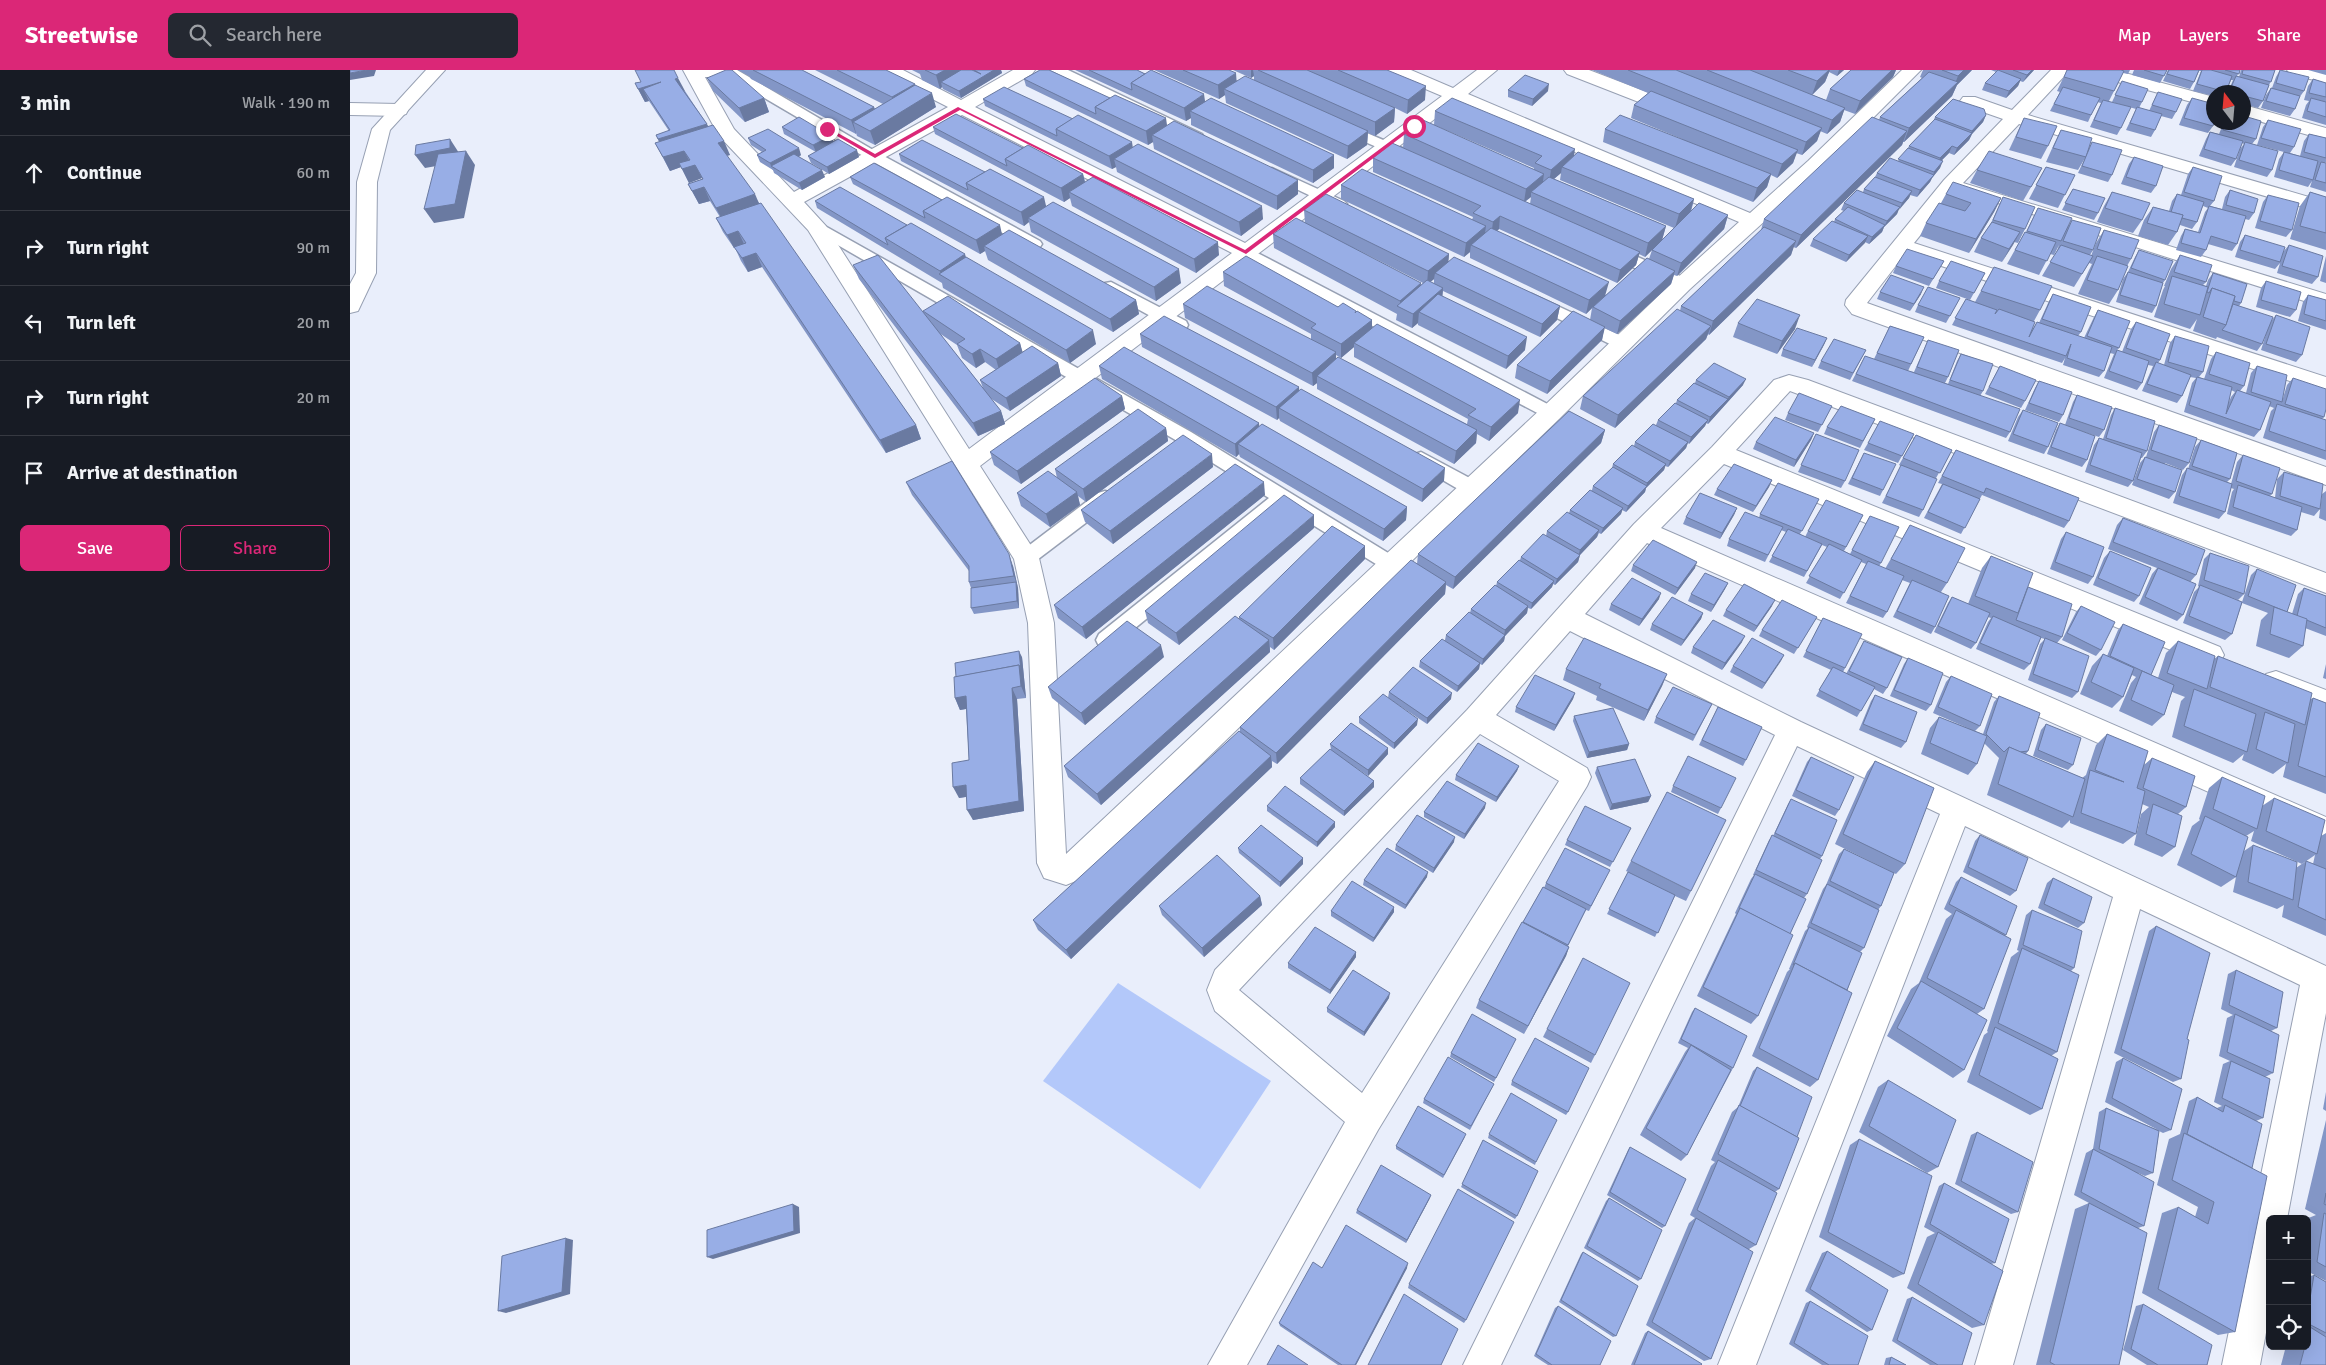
<!DOCTYPE html>
<html lang="en">
<head>
<meta charset="utf-8">
<style>
	:root { --surface:#171b24; --page:#242831; --text:#f1f3f6; --muted:#9ea1a6; --line:#363941; --accent:#db2777 }
	body { margin:0; font-family:Signika,sans-serif; background:var(--page); color:var(--text) }
	.controls { position:absolute; right:15px; bottom:15px; display:grid; overflow:hidden; border-radius:8px; box-shadow:0 5px 20px #0002 }
	.controls button { width:45px; height:45px; display:grid; place-items:center; padding:0; border:0; border-bottom:1px solid var(--line); background:var(--surface); color:var(--text); font:25px sans-serif }
	.compass { position:absolute; left:1856px; top:15px; width:45px; height:45px; border-radius:50%; background:var(--surface); box-shadow:0 5px 20px #0002; rotate:344deg }
	.stop { position:absolute; width:15px; height:15px; margin:-11px; border:4px solid #db2777; border-radius:50%; background:#fff }
	.stop.end { background:#db2777; border-color:#fff; box-shadow:0 1px 5px #0008 }
	.list { margin:0; padding:0; list-style:none }
	h2 { display:flex; justify-content:space-between; align-items:center; height:65px; margin:0; padding:0 20px; font-size:21px }
	h2 small { font-size:16px; font-weight:400; color:var(--muted) }
	.list li { display:grid; grid-template-columns:32px 1fr auto; gap:15px; align-items:center; box-sizing:border-box; height:75px; padding:0 20px; border-top:1px solid var(--line) }
	.list b { display:block; font-size:19px; white-space:nowrap }
	.list em { font-size:16px; font-style:normal; color:var(--muted) }
	.actions { display:flex; gap:10px; padding:15px 20px }
	.actions a { flex:1; padding:11px 0; border:1px solid var(--accent); border-radius:8px; text-align:center; font-size:18px; color:var(--accent) }
	.actions .main { background:var(--accent); color:#fff }
	.icon { flex:none; width:28px; height:28px; fill:none; stroke:currentColor; stroke-width:2; stroke-linecap:round; stroke-linejoin:round }
	.map { position:relative; flex:none; width:1976px; height:1295px; overflow:hidden }
	header { display:flex; align-items:center; gap:30px; box-sizing:border-box; height:70px; padding:0 25px; background:var(--accent); color:#fff }
	header strong { font-size:24px }
	nav { display:flex; gap:28px; margin-inline-start:auto; font-size:18px }
	.search { width:350px; height:45px; background:var(--page); display:flex; align-items:center; gap:12px; box-sizing:border-box; padding:0 18px; border-radius:8px; color:var(--muted); font-size:19px }
	main { display:flex }
	aside { flex:1; background:var(--surface) }
	.map>svg:first-child { display:block }
	.green { fill:#b3c8fa }
	.lines { fill:none; stroke-linecap:round; stroke-linejoin:round }
	.service-casing { stroke:#97a0b3; stroke-width:3 }
	.minor-casing { stroke:#97a0b3; stroke-width:2 }
	.tertiary-casing { stroke:#97a0b3; stroke-width:2 }
	.service { fill:#fff; fill-rule:evenodd }
	.minor { fill:#fff; fill-rule:evenodd }
	.tertiary { fill:#fff; fill-rule:evenodd }
	.wall { fill:#8396c6; fill-rule:evenodd }
	.shaded-wall { fill:#6a7aa1 }
	.building { fill:#98aee6; stroke:#6a7aa1 }
	.route { fill:#db2777 }
</style>
</head>
<body>
<header>
<strong>Streetwise</strong>
<div class="search"><svg class="icon" aria-label="search" viewBox="0 0 24 24"><circle cx="10" cy="10" r="6"/><path d="M15 15l6 6"/></svg>Search here</div>
<nav><a>Map</a><a>Layers</a><a>Share</a></nav>
</header>
<main>
<aside>
<h2>3 min<small>Walk · 190 m</small></h2>
<ul class="list">
<li><svg class="icon" aria-label="ahead" viewBox="0 0 24 24"><path d="M12 20V5M6 11l6-6 6 6"/></svg><div><b>Continue</b></div><em>60 m</em></li>
<li><svg class="icon" aria-label="right" viewBox="0 0 24 24"><path d="M7 20v-9h11M14 6l5 5-5 5"/></svg><div><b>Turn right</b></div><em>90 m</em></li>
<li><svg class="icon" aria-label="left" viewBox="0 0 24 24"><path d="M17 20v-9H6M10 6l-5 5 5 5"/></svg><div><b>Turn left</b></div><em>20 m</em></li>
<li><svg class="icon" aria-label="right" viewBox="0 0 24 24"><path d="M7 20v-9h11M14 6l5 5-5 5"/></svg><div><b>Turn right</b></div><em>20 m</em></li>
<li><svg class="icon" aria-label="arrive" viewBox="0 0 24 24"><path d="M6 21V4h12l-3 4 3 4H6"/></svg><div><b>Arrive at destination</b></div></li>
</ul>
<div class="actions"><a class="main">Save</a><a>Share</a></div>
</aside>
<div class="map">
<svg width="1976" height="1295" viewBox="0 0 1976 1295">
	<rect width="100%" height="100%" fill="#e9eefb"/>
	<path class="green" d="M768 913 921 1011 850 1119 693 1011Z"/>
	<g class="lines">
		<g class="service-casing">
			<g id="service">
				<path d="M343 0H387L530 84 690 171 692 174 690 177H678L520 90 379 7H339L337 4Z"/>
				<path d="M700 0H718L852 64 854 67 847 71 842 70Z"/>
				<path d="M991 52 1059 81 1061 84 1059 87H1049L986 59 984 56 986 53Z"/>
				<path d="M922 98 994 131 997 134 989 139 984 137 917 105 915 102Z"/>
				<path d="M466 151 841 362 1048 489 1051 494 1048 499 1041 501 1034 499 934 437 763 576 756 578 749 576 746 570 749 564 919 428 829 372 460 159 458 156 460 153Z"/>
				<path d="M1261 175 1339 210 1341 214 1339 218H1327L1255 184 1253 180Z"/>
				<path d="M896 177 1207 339 1210 343 1207 347 1201 349 1195 347 890 186 888 182Z"/>
				<path d="M761 212 836 251 838 255 836 259H824L755 221 753 217 755 213Z"/>
				<path d="M1182 224 1278 269 1280 273 1278 277H1266L1176 233 1174 229 1176 225Z"/>
				<path d="M1071 382 1129 413 1131 418 1129 423 1122 425 1115 423 1065 394 1062 389 1065 384Z"/>
				<path d="M755 421 762 423 764 428 762 433 683 493 676 495 669 493 666 488 669 483 748 423Z"/>
			</g>
		</g>
		<g class="minor-casing">
			<g id="minor">
				<path d="M333 0H351L384 59 444 122 598 37 533 4 530 0H553L611 30 663 0H685L682 4 625 37 895 173 1092 26 1040 4 1037 0H1061L1103 18 1127 0H1147L1118 24 1400 143 1458 91 1552 0H1571L1472 99 1340 219 1209 349 733 808 716 815 694 808 687 793 678 553 664 489 458 160 369 66ZM1107 32 1389 152 1326 209 1193 337 716 784 704 553 689 488 630 396ZM612 45 882 183 619 379 476 156 454 132Z"/>
				<path d="M1214 0H1239L1336 37 1338 41 1336 45H1322L1217 4Z"/>
				<path d="M1701 0H1720L1678 45 1976 132V144L1669 54 1613 113 1976 224V238L1607 120 1564 173 1976 307V323L1555 184 1517 233 1976 397V415L1502 244 1495 235 1496 230 1594 110 1653 49 1613 35 1610 31 1613 27H1625L1662 40Z"/>
				<path d="M1735 0H1764L1864 27V38L1738 4Z"/>
				<path d="M1937 0H1967L1976 3V13L1940 4Z"/>
				<path d="M0 33 49 34 56 36 58 40 56 44 49 46 0 45Z"/>
				<path d="M1894 35 1976 58V70L1894 47Z"/>
				<path d="M1439 305 1458 310 1976 503V523L1440 321 1386 380 1870 577 1874 585 1870 593 1861 596 1852 593 1374 394 1311 458 1976 747V774L1297 473 1235 544 1451 652 1976 896V943L1937 1149H1920V1241L1910 1295H1872L1950 915 1790 839 1663 1295H1625L1763 827 1615 756 1406 1295H1368L1590 744 1447 676 1151 1295H1113L1425 665 1220 561 1146 645 1237 698 1241 707 1237 716 1028 1060 897 1295H858L995 1052 865 941 857 920 865 900 1117 640 1284 454 1362 377 1424 310ZM1130 664 1209 711 1012 1023 889 920Z"/>
				<path d="M1926 601 1976 620V643L1916 620 1913 612 1916 604Z"/>
			</g>
		</g>
		<g class="tertiary-casing">
			<path id="tertiary" d="M76 0H95L40 60 27 112 26 203 8 241 0 243V214L6 203 7 112 22 59Z"/>
		</g>
		<use href="#service" class="service"/>
		<use href="#minor" class="minor"/>
		<use href="#tertiary" class="tertiary"/>
	</g>
	<g class="wall">
		<path d="M388 0H452L524 37 525 39 533 34 465 0H536L565 15 586 37 525 75 507 66 506 63V64L401 9 399 6Z"/>
		<path d="M562 0H651L652 3 611 28 593 19 592 17 590 19 572 10 570 4Z"/>
		<path d="M725 0H787L855 31 984 85V98L963 113 841 55V48L836 51Z"/>
		<path d="M804 0H879L887 11 904 10V6L901 8 883 0H1037L1075 30 1057 44 1045 38 1044 52 1025 66 1018 63 1017 75 997 89 876 33 875 25 869 29Z"/>
		<path d="M1242 0H1494L1487 6 1479 2 1475 12 1462 25 1476 30 1480 19 1501 0H1546L1543 7 1505 44 1494 40 1490 52 1477 64 1470 61 1467 71 1452 85 1446 83 1443 93 1427 108 1421 105 1417 117 1403 132 1253 72 1255 59 1332 69 1281 48 1284 35 1298 23Z"/>
		<path d="M1573 0H1622L1607 15 1602 26 1554 72H1553L1552 75 1446 178 1443 177 1441 185 1359 265 1358 264 1356 269 1265 358 1230 339 1233 326 1330 241 1331 236 1411 160 1414 149 1529 50 1530 47 1572 8 1570 7Z"/>
		<path d="M1641 0H1684L1673 12 1670 11 1668 16 1656 28 1632 20 1635 13 1646 2Z"/>
		<path d="M1717 0H1780L1778 4 1773 3 1759 31 1771 58 1767 65 1740 57 1751 33 1747 32 1738 52 1700 41 1710 22 1707 21Z"/>
		<path d="M1784 0H1817L1810 13 1782 5Z"/>
		<path d="M1818 0H1890L1887 6 1889 7 1891 0H1925L1913 31 1908 38 1894 34V22H1878L1883 10H1881L1876 22H1864V26L1843 21 1851 1H1849L1844 12 1840 19 1813 11Z"/>
		<path d="M1930 0 1954 21 1949 28 1945 39 1940 46 1911 38 1916 25 1921 18H1922L1926 7Z"/>
		<path d="M1958 0H1976V5Z"/>
		<path d="M357 8 414 28 419 42 395 52 363 21Z"/>
		<path d="M674 9 817 56 948 124 927 140 804 79 803 72 798 75 676 16Z"/>
		<path d="M1963 9 1976 13V55L1952 48 1956 35 1959 31 1954 30 1958 16Z"/>
		<path d="M1772 11 1792 32 1789 38 1799 41 1808 22 1826 42 1822 49 1811 46 1805 60 1801 67 1776 60 1786 39 1762 32Z"/>
		<path d="M285 13 335 21 358 56 380 85 377 86 409 133 566 355 571 369 536 383 412 197 398 202 391 191 385 178H384L373 162 366 148 370 147 360 131 349 134 338 114 352 109V108L339 113 331 97 320 101 305 73 309 72 306 65 319 61 299 31 295 32Z"/>
		<path d="M1158 20 1198 21 1182 36 1158 27Z"/>
		<path d="M1842 28 1863 56 1858 63 1829 55 1837 35Z"/>
		<path d="M633 29 782 77 913 149 891 166 767 102 766 97 762 99 635 36Z"/>
		<path d="M1085 41 1224 86 1344 129 1341 142 1378 145 1374 159 1327 206 1324 205 1321 214 1267 264 1254 258 1252 270 1197 324 1165 308 1167 295 1240 250 1242 238 1236 244 1120 188V182L1114 187 991 129V115L1122 150 1123 147 1023 102V88L1096 97 1053 78 1054 64 1184 99V98L1084 55ZM1211 103 1210 110 1324 158 1312 170 1316 156 1204 109ZM1181 127 1180 134 1175 132ZM1149 159 1267 213 1286 195 1289 184 1295 187 1302 180 1299 189 1256 225 1147 161Z"/>
		<path d="M1636 45 1633 52 1622 64 1619 70 1604 85 1599 83 1592 90 1590 98 1582 108 1580 112 1567 127 1560 125 1559 128 1548 140 1547 144 1534 157 1532 162 1519 174 1515 172 1496 192 1460 176 1463 169 1484 152 1485 149 1494 141 1491 140 1494 133 1513 122 1514 119 1525 107 1527 103 1548 91 1558 78 1559 76 1583 52 1585 47Z"/>
		<path d="M1674 48 1698 76 1691 89 1659 80Z"/>
		<path d="M1918 50 1944 77 1940 83 1950 86 1954 71 1959 64 1976 68V92L1975 93H1976V122L1960 117 1962 111 1958 117 1924 107 1929 89 1934 82 1907 75 1913 57Z"/>
		<path d="M1874 52H1894L1906 69 1902 74 1922 100 1917 107 1884 97 1890 79 1894 74 1892 73 1886 89 1881 96 1849 86 1856 69 1860 62 1869 64Z"/>
		<path d="M432 57 481 66 483 72 509 87 479 104 461 93 458 86 466 82 434 64Z"/>
		<path d="M583 57 673 78 733 104 735 112 869 185 846 203 722 136 720 128 714 132 585 64Z"/>
		<path d="M1711 60 1739 79 1742 72 1762 105 1758 112 1728 103 1735 88 1728 100 1696 92 1704 74Z"/>
		<path d="M398 68 451 85 449 87 475 107 452 120 424 103 423 100 410 92 407 85 412 82 401 75Z"/>
		<path d="M549 84 696 136 831 213 806 231 681 162 679 152 674 156 551 91Z"/>
		<path d="M1784 87 1806 116 1801 123 1771 114 1779 94Z"/>
		<path d="M1696 97 1725 105 1708 138 1679 129Z"/>
		<path d="M1843 97 1864 131 1860 136 1872 139 1875 127 1880 120 1904 143 1899 150 1895 149 1887 174 1882 181 1858 174 1856 180 1851 187 1826 180 1831 166 1835 159 1848 162 1855 142 1858 138 1853 136 1847 152 1842 159 1830 155 1827 162 1818 175 1788 166 1794 150 1803 137 1819 141 1822 131 1827 124 1831 125 1838 104Z"/>
		<path d="M1692 98 1673 131 1620 113 1627 100Z"/>
		<path d="M500 107 652 164 786 230 789 244 763 262 638 190 635 181 630 184 578 155 503 114Z"/>
		<path d="M1723 119 1748 143 1744 150 1712 140Z"/>
		<path d="M1762 122 1792 150 1783 163 1747 152 1754 136Z"/>
		<path d="M1960 122 1976 127V180L1940 169 1950 136Z"/>
		<path d="M1596 124 1651 128 1644 142 1619 183 1570 166 1576 153 1591 133Z"/>
		<path d="M1918 125 1942 160 1936 167 1905 158 1913 132Z"/>
		<path d="M1653 127 1675 159 1668 173 1664 172 1652 192 1624 182 1631 168 1641 153Z"/>
		<path d="M465 131 557 155 616 187 746 274 720 293 593 218 592 213 467 138Z"/>
		<path d="M1688 138 1717 158 1722 150 1743 180 1740 185 1741 186 1746 173 1754 160 1781 189 1777 196 1768 220 1759 234 1728 224 1739 200 1742 194 1739 193 1724 217 1692 206 1707 181 1709 175 1704 185 1700 184 1689 205 1657 194 1675 162H1676Z"/>
		<path d="M954 140 1099 184 1098 191 1210 236 1207 250 1190 267 1093 221 1092 226 1175 280 1156 299 1068 255V253L1062 258 1046 250 1047 244 924 178 923 164 955 153ZM1004 178 1073 213 1071 215ZM1084 209V213L1080 212Z"/>
		<path d="M1895 165 1933 182 1939 175 1968 207 1962 214 1927 203 1930 193 1925 199 1885 187 1890 172Z"/>
		<path d="M1789 180 1815 210 1813 213 1806 236 1802 243 1766 232 1773 209 1778 202 1785 187Z"/>
		<path d="M1830 185 1856 212 1853 215 1856 216 1858 210 1863 203 1891 233 1889 236 1921 251 1926 245 1952 285 1946 292 1911 280 1917 261 1912 274 1907 281 1867 267 1866 269 1843 261 1847 249 1840 259 1804 247 1813 220 1815 216H1814L1821 199Z"/>
		<path d="M1976 186V213L1970 211Z"/>
		<path d="M1594 191 1579 216 1543 203 1546 196Z"/>
		<path d="M503 195 574 243 573 241 670 273 672 282 708 293 711 306 660 341 640 328 651 341 655 354 628 366 509 209ZM589 263 607 275 612 288 626 298 635 292 646 300 630 310 633 318Z"/>
		<path d="M1644 197 1690 240 1684 251 1682 260 1687 252 1689 253 1699 231 1703 224 1731 262 1728 266 1734 268 1744 247 1748 240 1769 278 1767 280 1772 282 1781 259 1786 252 1810 290 1808 293 1814 295 1820 273 1825 266 1853 302 1849 307 1854 309 1861 289 1866 282 1894 316 1890 321 1896 323 1901 303 1907 296 1933 328 1937 315 1943 308 1974 347 1972 349 1976 350V348V390L1913 368 1921 341 1924 338 1919 336 1910 360 1904 367 1834 342 1842 313 1846 308 1840 307 1832 326 1827 333 1792 321 1803 296 1798 295 1792 313 1787 320 1754 308 1764 284 1760 283 1754 301 1749 307 1713 295 1715 288 1712 293 1602 255 1616 229 1625 232ZM1881 320 1885 322 1881 327 1879 332Z"/>
		<path d="M873 202 1006 242 1022 250V258L1168 343 1139 371 1127 364 1126 373 1104 394 967 319V313L963 316 835 248 833 234 961 270V264L874 216ZM1004 277V287L1118 349 1117 354 986 289V285L991 288Z"/>
		<path d="M1635 203 1620 230 1586 218 1589 211Z"/>
		<path d="M1916 211 1946 240 1940 247 1906 237 1911 218Z"/>
		<path d="M1530 222 1571 224 1560 241 1527 229Z"/>
		<path d="M1958 225 1976 230V260L1948 251 1953 232Z"/>
		<path d="M1610 228 1596 253 1565 242 1568 235Z"/>
		<path d="M1388 253 1445 259 1427 284 1383 267Z"/>
		<path d="M1540 256 1574 267 1558 301 1564 302 1578 270 1598 307 1595 313 1598 314 1607 291 1611 284 1633 321 1630 326 1660 362 1656 368 1502 311 1515 286 1524 289Z"/>
		<path d="M790 264 949 317V320L1094 411 1072 432 930 351 929 348 927 350 792 277Z"/>
		<path d="M1477 268 1462 297 1431 286 1433 279Z"/>
		<path d="M1516 280 1500 310 1468 298 1471 291Z"/>
		<path d="M749 296 909 353V356L1057 437 1056 450 1033 471 890 387 889 384 886 387 752 309Z"/>
		<path d="M1650 296 1675 331 1671 338 1635 324Z"/>
		<path d="M1346 310 1393 315 1358 354 1356 353 1355 356 1339 374 1338 373 1336 378 1318 397 1315 396 1314 400 1296 418 1295 422 1276 442 1272 440 1271 444 1251 464 1249 463 1247 467 1230 485 1228 492 1205 515 1203 514 1202 517 1181 539 1178 538 1177 543 1155 566 1154 571 1132 595 1130 594 1129 599 1107 622 1069 597 1070 591 1095 570 1096 565 1120 543 1121 539 1146 516 1147 512 1170 490 1171 487 1196 466 1197 461 1219 443 1220 440 1242 420 1243 416 1262 398 1263 394 1284 376 1285 372 1306 355 1308 350 1326 333 1327 330 1345 313Z"/>
		<path d="M1689 311 1713 345 1709 352 1675 340 1685 318Z"/>
		<path d="M1727 325 1754 360 1749 367 1722 358 1737 390 1732 397 1697 384 1706 360 1710 353 1715 355 1723 332Z"/>
		<path d="M772 326 775 339 671 414 644 395 640 382Z"/>
		<path d="M1482 336 1468 362 1435 350 1438 343Z"/>
		<path d="M1765 338 1797 381 1792 388H1791L1783 411 1778 417 1735 402 1744 375 1749 368 1753 369 1761 345Z"/>
		<path d="M1673 340 1698 377 1694 384 1658 371 1668 347Z"/>
		<path d="M1525 349 1510 378 1474 364 1477 357Z"/>
		<path d="M1809 355 1839 393 1833 400 1815 393 1825 422 1819 429 1782 415 1790 393 1795 387H1796L1804 362Z"/>
		<path d="M816 358 818 371 736 432 728 426 730 435 700 457 671 436 667 423 707 408 705 399Z"/>
		<path d="M1255 360 1251 373 1103 519 1096 515 1095 524 927 694 922 691V697L804 809 721 889 688 860 683 850 890 662V657L1067 494 1068 484Z"/>
		<path d="M1464 363 1461 370 1444 397 1403 379 1406 372Z"/>
		<path d="M1466 364 1495 411 1491 418 1448 402Z"/>
		<path d="M1564 364 1548 393 1514 380 1518 373Z"/>
		<path d="M1566 365 1602 380 1586 408 1573 440 1569 447 1532 433 1551 396 1549 395Z"/>
		<path d="M1851 370 1880 409 1877 412 1881 414 1887 392 1893 385 1922 424 1920 426 1925 428 1927 409 1934 402 1970 439 1964 446 1951 442 1947 460 1941 466 1877 444 1882 422 1884 419 1881 418 1875 442 1869 449 1823 433 1832 405 1837 398 1838 399 1845 377Z"/>
		<path d="M1606 380 1719 451 1714 458 1632 425 1611 464 1574 448 1592 414 1588 413Z"/>
		<path d="M1514 383 1533 420 1530 426 1498 414Z"/>
		<path d="M863 397 763 474 735 452 731 440Z"/>
		<path d="M1422 410 1419 417 1403 442 1364 425 1367 419Z"/>
		<path d="M556 412 663 496 668 518 669 538 624 544 621 538V518L619 512V501L562 425Z"/>
		<path d="M1976 421V451L1969 448 1972 424Z"/>
		<path d="M915 425 736 569 708 548 704 535Z"/>
		<path d="M1469 429 1450 464 1455 467 1458 461 1513 445 1494 481 1500 484 1520 446 1531 493 1529 496 1535 499 1560 455 1597 513 1591 522 1585 557 1581 564 1543 547 1560 513 1552 510 1537 542 1533 548 1496 533 1516 494 1511 492 1490 529 1456 513 1477 477 1472 475 1454 507 1419 492 1436 462 1431 460 1415 492 1377 476 1379 469 1409 448 1410 444Z"/>
		<path d="M1387 438 1384 445 1370 469 1333 454 1336 447Z"/>
		<path d="M1773 448 1846 505 1840 512 1833 545 1827 551 1789 534 1802 504 1807 498 1758 479 1767 455Z"/>
		<path d="M964 458 829 575 798 553 795 541Z"/>
		<path d="M1716 462 1743 507 1738 514 1700 499 1711 469Z"/>
		<path d="M1760 481 1789 526 1784 532 1743 515 1754 488Z"/>
		<path d="M1860 483 1894 524 1888 530 1878 526 1892 532 1901 505 1907 499 1937 542 1942 544 1948 524 1954 518 1976 526V566L1955 558 1953 576 1939 588 1906 576 1911 550 1918 543 1892 533 1882 564 1875 570 1833 553 1844 522 1849 517 1848 516 1854 489Z"/>
		<path d="M1641 486 1677 518 1712 567 1707 573 1728 622 1722 628 1678 610 1690 574 1695 569 1691 568 1680 594 1674 600 1626 579 1638 552 1641 548 1638 547 1626 573 1621 579 1584 562 1598 533 1602 527 1618 534 1632 498Z"/>
		<path d="M1015 489 924 580 920 577V582L751 735 718 707 714 696 889 549V547Z"/>
		<path d="M1283 495 1345 498 1325 525 1281 501Z"/>
		<path d="M1378 513 1375 519 1361 542 1338 531 1341 524Z"/>
		<path d="M1309 529 1289 556 1259 540 1261 534Z"/>
		<path d="M1422 536 1404 562 1373 546 1376 540Z"/>
		<path d="M1731 536 1751 580 1746 586 1712 570 1726 542Z"/>
		<path d="M1353 543 1351 549 1331 576 1300 560 1302 554Z"/>
		<path d="M1467 547 1444 584 1409 566 1412 560Z"/>
		<path d="M1473 548 1495 598 1493 602 1496 604 1514 571 1537 618 1533 624 1524 619 1507 647 1466 626 1481 600 1453 587Z"/>
		<path d="M1773 554 1801 605 1808 608 1816 583 1828 571 1864 589 1868 586 1961 629 1963 628 1976 633V724L1933 707 1936 694 1923 704 1892 690 1894 684 1883 693 1822 667 1831 631 1835 627 1822 622 1814 645 1802 656 1769 641 1781 613 1786 607 1782 605 1773 627 1762 638 1730 624 1742 596 1753 584 1757 586 1768 560Z"/>
		<path d="M1392 572 1372 600 1341 583 1343 577Z"/>
		<path d="M1434 585 1412 619 1380 602 1383 596Z"/>
		<path d="M672 587 676 628 667 629 674 741 623 750 616 727 609 728 619 690 616 639 610 640 605 628Z"/>
		<path d="M814 587 735 655 702 628 698 617Z"/>
		<path d="M1558 588 1581 635 1576 641 1540 626 1554 594Z"/>
		<path d="M1976 594V609L1973 608Z"/>
		<path d="M1216 599 1317 604 1312 616 1294 651 1246 630 1247 626 1213 610Z"/>
		<path d="M1601 606 1630 656 1625 661 1633 664 1644 632 1649 626 1678 681 1676 684 1732 708 1736 705 1746 675 1757 664 1794 695 1802 688 1836 737 1828 744 1825 777 1812 787 1784 775 1791 744 1799 737 1792 734 1786 764 1773 774 1720 753V750L1712 758 1637 725 1649 688 1634 673 1627 694 1618 705 1571 684 1580 658 1589 647 1620 659 1583 643 1596 612Z"/>
		<path d="M1039 622 1101 629 1077 654 1038 628Z"/>
		<path d="M1225 623 1223 629 1204 661 1165 642 1166 637Z"/>
		<path d="M1525 625 1556 672 1551 678 1509 660 1521 631Z"/>
		<path d="M1362 634 1343 671 1304 653 1306 647Z"/>
		<path d="M1368 637 1396 690 1393 696 1349 675Z"/>
		<path d="M1224 646 1279 674 1277 680 1237 688 1223 651Z"/>
		<path d="M1009 647 1067 655 1044 679 1009 653Z"/>
		<path d="M1696 654 1723 695 1718 700 1683 686 1691 660Z"/>
		<path d="M980 674 1038 684 1018 706 992 688 1024 711V717L994 746 950 714V708L981 679Z"/>
		<path d="M1461 687 1489 740 1485 746 1442 726 1457 692Z"/>
		<path d="M1525 691 1555 794 1546 804 1544 803 1531 836 1528 840 1514 878 1510 882 1468 1010 1460 1017 1402 986 1437 902 1440 899H1439L1455 861 1458 858 1457 857 1473 819 1476 815 1489 784 1494 779 1540 801 1485 774 1517 702Z"/>
		<path d="M1169 696 1167 701 1146 732 1105 710 1106 705Z"/>
		<path d="M1247 697 1301 726 1298 732 1260 740 1245 703Z"/>
		<path d="M1872 707 1912 736 1924 728 1971 766 1976 763V866L1932 847 1934 835 1927 839 1883 822 1886 807 1871 817 1827 795 1842 756 1850 750 1849 749 1859 718ZM1904 761 1901 771 1952 794 1965 785 1963 794 1956 791 1946 798 1903 775 1894 781 1896 766Z"/>
		<path d="M1323 716 1371 738 1368 744 1321 722Z"/>
		<path d="M1441 729 1472 786 1470 789 1457 824 1454 828 1408 946 1401 954 1347 926 1384 848 1386 844 1385 843 1401 809 1404 805H1403L1419 770 1423 766 1438 734Z"/>
		<path d="M917 736 985 752V757L967 777 917 741Z"/>
		<path d="M1135 738 1114 769 1074 747V742Z"/>
		<path d="M1281 758 1260 797 1215 775 1217 770Z"/>
		<path d="M1630 765 1666 821 1660 826 1613 802 1625 771Z"/>
		<path d="M1104 772 1083 803 1045 780 1046 775Z"/>
		<path d="M888 778 953 788V794L930 817 889 783Z"/>
		<path d="M1281 791 1341 821 1336 831 1325 826 1305 867 1257 844 1278 802 1276 801Z"/>
		<path d="M1257 805 1239 841 1236 840 1218 876 1219 877 1216 886 1174 964 1126 938 1129 930 1193 817 1194 818 1196 813Z"/>
		<path d="M1077 807 1055 839 1013 815 1014 810Z"/>
		<path d="M1611 807 1656 865 1655 866 1634 939 1627 944 1614 1000 1603 1008 1537 966 1561 919 1569 913 1596 849 1602 844 1594 839 1606 812Z"/>
		<path d="M1703 808 1734 853 1728 858 1688 838 1697 813Z"/>
		<path d="M910 826 912 835 854 887 812 845 809 836Z"/>
		<path d="M1682 840 1724 898 1721 901 1707 982 1701 986 1692 1039 1680 1045 1617 1012 1634 965 1638 962 1637 961 1661 887 1669 881 1667 880 1676 845Z"/>
		<path d="M981 841 1044 842 1023 872 981 846Z"/>
		<path d="M1806 856 1837 969 1831 1009 1823 1012 1764 983 1799 861Z"/>
		<path d="M1006 882V887L980 924 938 898V893Z"/>
		<path d="M1886 900 1927 958 1921 961 1923 1003 1915 1007 1913 1048 1906 1051 1902 1098 1885 1262 1868 1265 1792 1223 1812 1143 1828 1137 1845 1147 1848 1137 1807 1115 1819 1069 1830 1064 1839 1031 1847 1027 1867 1038 1872 1036 1864 1032 1873 994 1880 991 1869 986 1877 948 1883 945 1871 939 1878 904Z"/>
		<path d="M1039 928 1014 966 977 942V938Z"/>
		<path d="M1345 938 1383 998 1337 1085 1331 1091 1290 1065 1335 982 1338 978 1328 973 1342 942Z"/>
		<path d="M1197 959 1245 985 1241 993 1193 967Z"/>
		<path d="M1166 969 1144 1012 1100 987 1101 983Z"/>
		<path d="M1773 988 1821 1060 1813 1063 1809 1061 1803 1103 1795 1106 1788 1103 1794 1156 1788 1158 1769 1295H1686L1725 1139 1739 1133 1754 1141 1724 1125 1736 1083 1743 1079 1749 1042 1756 1038 1808 1060 1755 1032 1766 992Z"/>
		<path d="M1407 997 1447 1067 1429 1119 1425 1122 1406 1175 1399 1179 1361 1289 1354 1291 1296 1255 1339 1153 1345 1148 1340 1145 1361 1096 1365 1092 1361 1090 1382 1042 1388 1037 1403 1001Z"/>
		<path d="M1538 1010 1588 1097 1577 1103 1509 1062 1528 1017Z"/>
		<path d="M1162 1011 1218 1042 1216 1045 1161 1015Z"/>
		<path d="M1144 1014 1120 1060 1073 1033 1074 1029Z"/>
		<path d="M1976 1022V1041L1973 1039Z"/>
		<path d="M1976 1050V1211L1957 1201V1149H1956L1966 1145 1955 1139Z"/>
		<path d="M1627 1062 1668 1142 1661 1144 1605 1114 1621 1065Z"/>
		<path d="M1139 1064 1186 1092 1185 1095 1138 1068Z"/>
		<path d="M1115 1067 1093 1108 1046 1079V1076Z"/>
		<path d="M1509 1069 1554 1204 1543 1208 1469 1167 1500 1075Z"/>
		<path d="M1133 1070 1167 1146 1165 1149 1111 1117Z"/>
		<path d="M1280 1077 1315 1156 1312 1158 1257 1125 1278 1080Z"/>
		<path d="M1594 1113 1645 1193 1641 1194 1634 1255 1622 1258 1557 1218 1577 1167 1585 1163 1574 1157 1589 1116Z"/>
		<path d="M1080 1128 1056 1173 1006 1143 1007 1140Z"/>
		<path d="M1259 1128 1291 1209 1288 1211 1234 1178 1256 1131Z"/>
		<path d="M1477 1181 1522 1260 1517 1262 1455 1221 1472 1183Z"/>
		<path d="M1233 1182 1266 1266 1263 1267 1209 1232 1231 1184Z"/>
		<path d="M972 1198H1057L1006 1295H988L930 1256 929 1253Z"/>
		<path d="M1964 1205 1976 1212V1295H1931L1936 1276H1957V1207Z"/>
		<path d="M1059 1214 1116 1250 1114 1253 1058 1218Z"/>
		<path d="M1562 1227 1612 1295H1580L1542 1271 1557 1229Z"/>
		<path d="M1460 1231 1508 1295H1472L1439 1274 1456 1233Z"/>
		<path d="M1793 1234 1857 1295H1797L1773 1280 1786 1236Z"/>
		<path d="M1208 1236 1250 1295H1198L1184 1286 1205 1238Z"/>
		<path d="M1298 1261 1351 1295H1281L1295 1263Z"/>
		<path d="M1541 1287 1556 1295H1534L1536 1288Z"/>
	</g>
	<g class="shaded-wall">
		<path d="M17 0H26L24 6 0 10V3Z"/>
		<path d="M595 0H618L591 12 592 17 590 19 586 5Z"/>
		<path d="M644 0H651L652 3 611 28 609 21Z"/>
		<path d="M901 0H903L904 6 901 8Z"/>
		<path d="M1479 0H1480L1475 12 1462 25 1467 11Z"/>
		<path d="M1489 0H1494L1487 6Z"/>
		<path d="M1542 0H1546L1543 7 1505 44 1510 31Z"/>
		<path d="M1614 0H1622L1607 15 1602 26 1554 72 1559 58 1604 16 1608 6Z"/>
		<path d="M1682 0H1684L1673 12 1677 5Z"/>
		<path d="M886 3 887 17 874 19 875 25 869 29 868 15Z"/>
		<path d="M328 8 335 21 332 22 325 9Z"/>
		<path d="M1671 9 1668 16 1656 28 1659 21Z"/>
		<path d="M311 12 293 19 299 31 295 32 288 19Z"/>
		<path d="M565 14 569 28 546 41 542 27Z"/>
		<path d="M1199 14 1198 21 1182 36 1183 29Z"/>
		<path d="M1076 16 1075 30 1057 44 1058 30Z"/>
		<path d="M582 23 586 37 525 75 520 61Z"/>
		<path d="M854 24 856 38 840 41 841 48 836 51 834 38Z"/>
		<path d="M414 28 419 42 395 52 389 38Z"/>
		<path d="M524 37 528 50 503 52 506 63V64L501 50Z"/>
		<path d="M1045 38 1044 52 1025 66V52Z"/>
		<path d="M1495 38 1490 52 1477 64 1482 50Z"/>
		<path d="M1636 45 1633 52 1622 64 1619 70 1604 85 1607 78 1619 66 1622 61Z"/>
		<path d="M816 48 818 62 802 65 803 72 798 75 796 61Z"/>
		<path d="M357 54 363 67 315 83 308 69Z"/>
		<path d="M1472 58 1467 71 1452 85 1456 72Z"/>
		<path d="M1018 61 1017 75 997 89 998 76Z"/>
		<path d="M1557 61 1552 75 1446 178 1451 165Z"/>
		<path d="M481 66 484 73 466 82 463 75Z"/>
		<path d="M100 69 109 83V92L75 98 65 85Z"/>
		<path d="M374 71 380 85 374 86 368 73Z"/>
		<path d="M782 72 784 85 764 89 766 97 762 99 759 86Z"/>
		<path d="M1602 76 1599 83 1587 95 1590 88Z"/>
		<path d="M449 78 451 85 425 99 421 96 420 93Z"/>
		<path d="M1225 79 1223 93 1212 97 1211 103 1199 113 1201 100Z"/>
		<path d="M507 80 509 87 479 104 477 97Z"/>
		<path d="M1448 80 1443 93 1427 108 1432 94Z"/>
		<path d="M116 81 125 95 114 148 84 153 74 139Z"/>
		<path d="M334 81 341 94 329 93 331 97 320 101 313 87Z"/>
		<path d="M984 85V98L963 113V100Z"/>
		<path d="M1593 91 1590 98 1582 108 1580 112 1567 127 1570 120 1583 106 1584 102Z"/>
		<path d="M345 95 352 108 339 113 332 99Z"/>
		<path d="M472 100 475 107 452 120 449 113Z"/>
		<path d="M733 104 736 117 719 122 720 128 714 132 711 118Z"/>
		<path d="M1194 104 1192 118 1181 122V127L1174 132 1176 119Z"/>
		<path d="M1421 104 1417 117 1403 132 1407 118Z"/>
		<path d="M948 110V124L927 140V126Z"/>
		<path d="M354 117 360 131 349 134 342 121Z"/>
		<path d="M1562 121 1559 128 1549 140 1552 133Z"/>
		<path d="M405 124 411 138 373 151 366 138Z"/>
		<path d="M694 127 697 140 678 148 679 152 674 156 671 142Z"/>
		<path d="M1651 128 1644 142 1619 183 1626 169Z"/>
		<path d="M1344 129 1340 143 1325 158 1329 144Z"/>
		<path d="M912 136 913 149 891 166 889 152Z"/>
		<path d="M1550 137 1547 144 1534 157 1532 162 1519 174 1522 167 1535 155 1537 151Z"/>
		<path d="M1378 145 1374 159 1327 206 1331 193Z"/>
		<path d="M1150 146 1149 159 1141 166 1143 152Z"/>
		<path d="M650 155 653 169 634 176 635 181 630 184 626 170Z"/>
		<path d="M1136 156 1134 170 1121 175 1120 182 1114 187 1116 173Z"/>
		<path d="M1316 156 1312 170 1295 187 1298 173Z"/>
		<path d="M388 161 394 174 384 178 377 165Z"/>
		<path d="M1670 162 1663 175 1652 192 1659 179Z"/>
		<path d="M1518 166 1515 173 1496 192 1499 185Z"/>
		<path d="M1446 171 1441 185 1359 265 1363 251Z"/>
		<path d="M868 172 869 185 846 203 844 189Z"/>
		<path d="M1290 182 1286 195 1267 213 1270 200Z"/>
		<path d="M406 183 412 197 398 202 392 188Z"/>
		<path d="M615 184 619 198 591 206 590 201Z"/>
		<path d="M1099 184 1098 198 1085 203 1084 209 1077 215 1078 201Z"/>
		<path d="M829 199 831 213 806 231 804 217Z"/>
		<path d="M1325 201 1321 214 1267 264 1270 251Z"/>
		<path d="M1259 212 1255 226 1243 237 1236 244 1239 230Z"/>
		<path d="M1071 213 1070 227 1050 237V231Z"/>
		<path d="M1574 217 1571 224 1560 241 1564 234Z"/>
		<path d="M1093 218 1092 232 1069 242 1068 253 1062 258 1063 244Z"/>
		<path d="M786 230 789 244 763 262 760 249Z"/>
		<path d="M1210 236 1207 250 1190 267 1192 254Z"/>
		<path d="M1450 245 1445 259 1427 284 1432 271Z"/>
		<path d="M1022 250V263L1004 273V277L991 288V274Z"/>
		<path d="M1361 256 1356 269 1265 358 1268 345Z"/>
		<path d="M1255 257 1252 270 1197 324 1200 311Z"/>
		<path d="M743 260 746 274 720 293 716 280Z"/>
		<path d="M1177 267 1175 280 1156 299 1158 286Z"/>
		<path d="M1477 268 1474 275 1462 297 1465 290Z"/>
		<path d="M670 273 674 287 650 303 646 289Z"/>
		<path d="M630 279 635 292 626 298 622 284Z"/>
		<path d="M986 282V296L967 306V313L963 316 962 303Z"/>
		<path d="M708 293 711 306 660 341 656 328Z"/>
		<path d="M1396 309 1393 315 1358 354 1360 347Z"/>
		<path d="M949 317 950 331 929 338V348L927 350 926 337Z"/>
		<path d="M772 326 775 339 671 414 667 401Z"/>
		<path d="M1170 330 1168 343 1139 371 1141 357Z"/>
		<path d="M651 341 655 354 628 366 623 353Z"/>
		<path d="M1358 350 1355 356 1339 374 1341 367Z"/>
		<path d="M909 353 910 366 888 374 889 384 886 387 885 374Z"/>
		<path d="M566 355 571 369 536 383 530 370Z"/>
		<path d="M816 358 818 371 736 432 733 419Z"/>
		<path d="M1127 360 1126 373 1104 394 1106 381Z"/>
		<path d="M1255 360 1251 373 1103 519 1105 507Z"/>
		<path d="M1464 363 1461 370 1444 397 1446 390Z"/>
		<path d="M1338 372 1336 378 1318 397 1320 391Z"/>
		<path d="M862 384 863 397 763 474 760 461Z"/>
		<path d="M1316 394 1314 400 1296 418 1295 422 1276 442 1278 436 1296 417 1297 413Z"/>
		<path d="M1095 398 1094 411 1072 432 1073 419Z"/>
		<path d="M1422 410 1419 417 1403 442 1406 436Z"/>
		<path d="M914 412 915 425 736 569 732 557Z"/>
		<path d="M727 422 730 435 700 457 696 444Z"/>
		<path d="M1057 437 1056 450 1033 471 1034 459Z"/>
		<path d="M1273 438 1271 444 1251 464 1253 458Z"/>
		<path d="M1387 438 1384 445 1370 469 1372 463Z"/>
		<path d="M964 445V458L829 575 826 563Z"/>
		<path d="M1249 460 1247 467 1228 487 1230 480Z"/>
		<path d="M1015 476V489L924 580 923 568Z"/>
		<path d="M659 484 663 496 668 518 664 506Z"/>
		<path d="M1230 485 1228 492 1205 515 1207 509Z"/>
		<path d="M1347 492 1345 498 1325 525 1328 518Z"/>
		<path d="M1204 511 1202 517 1181 539 1182 533Z"/>
		<path d="M666 512 668 518 669 538 667 531Z"/>
		<path d="M1096 512 1095 524 927 694 926 683Z"/>
		<path d="M1378 513 1375 519 1361 542 1364 535Z"/>
		<path d="M1311 523 1309 529 1289 556 1292 549Z"/>
		<path d="M1425 530 1422 536 1404 562 1407 556Z"/>
		<path d="M1178 536 1177 543 1155 566 1154 571 1132 595 1133 589 1154 566 1155 560Z"/>
		<path d="M1353 543 1351 549 1331 576 1334 570Z"/>
		<path d="M1395 566 1392 572 1372 600 1375 593Z"/>
		<path d="M919 570 920 582 751 735 747 724Z"/>
		<path d="M811 575 814 587 735 655 731 643Z"/>
		<path d="M669 581 672 587 676 628 671 616 609 619Z"/>
		<path d="M1434 585 1431 591 1412 619 1415 613Z"/>
		<path d="M1130 593 1129 599 1107 622 1108 616Z"/>
		<path d="M1317 604 1312 616 1294 651 1298 640Z"/>
		<path d="M662 618 667 629 674 741 623 750 617 740Z"/>
		<path d="M1102 623 1101 629 1077 654V648Z"/>
		<path d="M1225 623 1223 629 1204 661 1206 655Z"/>
		<path d="M616 626 621 638 610 640 605 628Z"/>
		<path d="M1068 649 1067 655 1044 679V673Z"/>
		<path d="M1279 674 1277 680 1237 688 1239 682Z"/>
		<path d="M1038 678V684L1018 706V700Z"/>
		<path d="M921 686 922 697 804 809 721 889 716 880 801 799Z"/>
		<path d="M1169 696 1167 701 1146 732 1147 727Z"/>
		<path d="M1024 711V717L994 746V741Z"/>
		<path d="M616 715 621 726 609 728 603 717Z"/>
		<path d="M1301 726 1298 732 1260 740 1262 734Z"/>
		<path d="M1136 733 1135 738 1114 769 1115 764Z"/>
		<path d="M985 752V757L967 777V772Z"/>
		<path d="M1105 767 1104 772 1083 803 1084 798Z"/>
		<path d="M953 788V794L930 817V812Z"/>
		<path d="M1078 802 1077 807 1055 839 1056 835Z"/>
		<path d="M910 826 912 835 854 887 852 878Z"/>
		<path d="M1044 837V842L1023 872 1024 868Z"/>
		<path d="M1219 877 1216 886 1174 964 1178 956Z"/>
		<path d="M1006 882V887L980 924V920Z"/>
		<path d="M1040 923 1039 928 1014 966V962Z"/>
		<path d="M1081 1125 1080 1128 1056 1173 1057 1170Z"/>
		<path d="M443 1134 449 1137 450 1163 363 1189 357 1187Z"/>
		<path d="M216 1168 223 1170 220 1224 156 1243 148 1241Z"/>
		<path d="M1058 1193 1057 1198 1006 1295H1005Z"/>
	</g>
	<g class="building">
		<path d="M0 0H17L0 3Z"/>
		<path d="M285 0H324L328 8 325 9 357 54 308 69 306 65 320 60 293 19 311 12 288 19 285 13 291 12Z"/>
		<path d="M376 0H382L414 28 389 38 357 8Z"/>
		<path d="M403 0H452L524 37 501 50Z"/>
		<path d="M487 0H536L565 14 542 27Z"/>
		<path d="M575 0H595L586 5Z"/>
		<path d="M611 0H622L631 4 624 0H644L609 21 591 12Z"/>
		<path d="M690 0H699L760 28 745 37 746 44 674 9Z"/>
		<path d="M739 0H787L795 4 781 13 782 20Z"/>
		<path d="M801 0 854 24 834 38 781 13Z"/>
		<path d="M833 0H879L886 3 868 15Z"/>
		<path d="M908 0H957L1045 38 1025 52Z"/>
		<path d="M988 0H1037L1076 16 1058 30Z"/>
		<path d="M1278 0H1326L1472 58 1456 72Z"/>
		<path d="M1357 0H1400L1495 38 1482 50Z"/>
		<path d="M1438 0H1479L1467 11Z"/>
		<path d="M1501 0H1542L1510 31 1480 19Z"/>
		<path d="M1592 0H1614L1608 6Z"/>
		<path d="M1648 0 1671 9 1659 21 1635 13Z"/>
		<path d="M1663 0H1682L1677 5Z"/>
		<path d="M1717 0H1771L1774 1 1764 21 1714 7Z"/>
		<path d="M1794 0H1817L1814 6Z"/>
		<path d="M1819 0H1849L1844 12 1817 4Z"/>
		<path d="M1852 0H1861L1882 6 1876 22 1847 14Z"/>
		<path d="M1875 0H1890L1889 4Z"/>
		<path d="M1893 0H1925L1921 12 1892 4Z"/>
		<path d="M1930 0 1959 7 1954 21 1926 13Z"/>
		<path d="M1579 2 1608 12 1559 58 1530 47Z"/>
		<path d="M1175 5 1199 14 1183 29 1158 20Z"/>
		<path d="M895 6 1018 61 998 76 874 19Z"/>
		<path d="M1886 6 1919 15 1913 31 1894 26V22H1879Z"/>
		<path d="M1963 9 1976 13V27L1959 23Z"/>
		<path d="M1772 11 1798 19 1792 32 1765 25Z"/>
		<path d="M565 15 582 23 520 61 503 52Z"/>
		<path d="M654 17 723 49 706 59 707 66 633 29Z"/>
		<path d="M1713 17 1750 28 1741 45 1704 34Z"/>
		<path d="M1921 18 1950 26 1945 39 1916 31Z"/>
		<path d="M1301 21 1448 80 1432 94 1284 35Z"/>
		<path d="M1808 22 1832 29 1826 42 1802 35Z"/>
		<path d="M765 25 816 48 796 61 745 37Z"/>
		<path d="M861 28 984 85 963 100 840 41Z"/>
		<path d="M1102 28 1225 79 1201 100 1185 93 1192 86 1085 41Z"/>
		<path d="M1842 28 1864 34V52L1863 56 1834 48Z"/>
		<path d="M1961 28 1976 32V47L1957 41Z"/>
		<path d="M1603 29 1634 39 1636 45 1622 61 1585 47Z"/>
		<path d="M1753 30 1781 37 1771 58 1744 50Z"/>
		<path d="M1787 37 1812 44 1805 60 1780 53Z"/>
		<path d="M606 44 673 78 655 89 657 96 583 57Z"/>
		<path d="M728 45 782 72 759 86 706 59Z"/>
		<path d="M1270 45 1421 104 1407 118 1255 59Z"/>
		<path d="M1894 46 1911 51 1906 69 1873 60 1876 52H1894Z"/>
		<path d="M449 47 481 66 463 75 432 57Z"/>
		<path d="M1522 47 1557 61 1451 165 1414 149Z"/>
		<path d="M1674 48 1707 56 1698 76 1666 67Z"/>
		<path d="M1585 49 1622 63 1607 78 1602 76 1590 88 1559 76Z"/>
		<path d="M1073 50 1194 104 1176 119 1054 64Z"/>
		<path d="M1918 50 1951 59 1944 77 1911 68Z"/>
		<path d="M824 51 948 110 927 126 802 65Z"/>
		<path d="M363 55 374 71 368 73 405 124 366 138 354 117 342 121 338 114 353 109 345 95 332 99 329 93 340 90 334 81 313 87 305 73Z"/>
		<path d="M418 59 449 78 420 93 407 85 416 80 398 68Z"/>
		<path d="M1711 60 1742 68 1736 87 1703 78Z"/>
		<path d="M1860 62 1893 71 1886 89 1854 79Z"/>
		<path d="M1959 64 1976 68V88L1954 82Z"/>
		<path d="M100 69V78L65 85 66 75Z"/>
		<path d="M488 69 507 80 477 97 458 86Z"/>
		<path d="M572 70 635 102 616 113 618 120 549 84Z"/>
		<path d="M1742 72 1772 80 1762 105 1732 96Z"/>
		<path d="M1895 72 1928 81 1922 100 1889 90Z"/>
		<path d="M1042 73 1290 182 1270 200 1150 146 1143 152 1123 143 1131 136 1023 88Z"/>
		<path d="M788 74 912 136 889 152 764 89Z"/>
		<path d="M678 75 733 104 711 118 655 89Z"/>
		<path d="M1558 78 1593 91 1584 102 1548 89Z"/>
		<path d="M116 81 105 134 74 139 88 84Z"/>
		<path d="M1639 81 1692 98 1681 117 1627 100Z"/>
		<path d="M1228 82 1344 129 1329 144 1212 97Z"/>
		<path d="M1934 82 1968 91 1963 110 1929 100Z"/>
		<path d="M444 84 472 100 449 113 421 96Z"/>
		<path d="M1784 87 1813 96 1806 116 1776 107Z"/>
		<path d="M1540 88 1584 105 1570 120 1527 103Z"/>
		<path d="M1971 92 1976 93V113L1965 110Z"/>
		<path d="M524 93 592 130 573 141 575 148 500 107Z"/>
		<path d="M1696 97 1725 105 1715 125 1686 115Z"/>
		<path d="M1843 97 1872 106 1864 131 1834 122Z"/>
		<path d="M640 99 694 127 671 142 616 113Z"/>
		<path d="M1012 99 1136 156 1116 173 991 115Z"/>
		<path d="M743 107 868 172 844 189 719 122Z"/>
		<path d="M1199 107 1316 156 1298 173 1181 122Z"/>
		<path d="M1525 107 1562 121 1552 133 1514 119Z"/>
		<path d="M1603 112 1651 128 1626 169 1576 153 1589 133 1615 141 1621 133 1596 124Z"/>
		<path d="M490 117 557 155 535 168 538 175 465 131Z"/>
		<path d="M1723 119 1755 128 1748 143 1715 133Z"/>
		<path d="M1507 120 1550 137 1537 151 1494 133Z"/>
		<path d="M1880 120 1908 129 1904 143 1876 135Z"/>
		<path d="M1762 122 1800 133 1792 150 1755 138Z"/>
		<path d="M1960 122 1976 127V163L1950 156Z"/>
		<path d="M976 124 1099 184 1078 201 954 140Z"/>
		<path d="M1827 124 1854 132 1847 152 1832 148 1833 145 1821 142Z"/>
		<path d="M1918 125 1949 133 1942 160 1910 151Z"/>
		<path d="M597 127 650 155 626 170 573 141Z"/>
		<path d="M1653 127 1685 137 1675 159 1643 150Z"/>
		<path d="M703 132 829 199 804 217 678 148Z"/>
		<path d="M411 133 566 355 530 370 406 183 392 188 384 177 396 173 388 161 377 165 366 148Z"/>
		<path d="M1349 133 1378 145 1331 193 1302 180Z"/>
		<path d="M1859 136 1896 146 1887 174 1861 166 1856 180 1831 173 1835 159 1850 163Z"/>
		<path d="M1498 137 1535 155 1522 167 1485 149Z"/>
		<path d="M1803 137 1833 145 1827 162 1797 153Z"/>
		<path d="M1688 138 1722 148 1711 171 1677 161Z"/>
		<path d="M946 148 1071 213 1050 231 923 164Z"/>
		<path d="M1722 150 1751 158 1743 180 1713 171Z"/>
		<path d="M1482 151 1518 166 1499 185 1463 169Z"/>
		<path d="M1642 152 1670 162 1659 179 1631 168Z"/>
		<path d="M561 153 615 184 590 201 535 168Z"/>
		<path d="M1414 157 1446 171 1363 251 1331 236Z"/>
		<path d="M1141 158 1259 212 1239 230 1121 175Z"/>
		<path d="M659 160 786 230 760 249 634 176Z"/>
		<path d="M1754 160 1789 170 1781 189 1747 179Z"/>
		<path d="M1675 162 1706 172 1697 191 1665 180Z"/>
		<path d="M1895 165 1935 177 1930 192 1890 180Z"/>
		<path d="M1711 175 1743 186 1732 204 1700 192Z"/>
		<path d="M1939 175 1973 186 1968 207 1932 196Z"/>
		<path d="M1557 179 1594 191 1583 209 1546 196Z"/>
		<path d="M1789 180 1823 191 1815 210 1781 198Z"/>
		<path d="M528 185 651 341 623 353 503 195Z"/>
		<path d="M1830 185 1862 195 1856 212 1824 202Z"/>
		<path d="M896 186 988 237 993 233 1006 241 1005 243 1007 241 1022 250 991 274 961 258 966 254 873 202Z"/>
		<path d="M1747 186 1778 196 1768 220 1737 210Z"/>
		<path d="M616 187 743 260 716 280 589 204Z"/>
		<path d="M1104 187 1210 236 1192 254 1085 203Z"/>
		<path d="M1297 188 1325 201 1270 251 1243 237Z"/>
		<path d="M1601 191 1635 203 1624 223 1589 211Z"/>
		<path d="M1644 197 1702 216 1690 240 1631 221Z"/>
		<path d="M1778 202 1813 213 1806 236 1770 225Z"/>
		<path d="M1863 203 1897 214 1891 233 1884 231 1885 226 1862 218 1859 223 1857 222Z"/>
		<path d="M1541 205 1574 217 1564 234 1530 222Z"/>
		<path d="M1822 206 1858 217 1850 245 1814 234Z"/>
		<path d="M1077 210 1093 218 1063 244 1047 236Z"/>
		<path d="M1916 211 1951 222 1946 240 1911 230Z"/>
		<path d="M857 216 986 282 962 303 833 234Z"/>
		<path d="M1578 217 1610 228 1600 246 1568 235Z"/>
		<path d="M1862 218 1885 226 1876 255 1853 247Z"/>
		<path d="M1088 224 1177 267 1158 286 1069 242Z"/>
		<path d="M1703 224 1741 237 1731 262 1692 249Z"/>
		<path d="M1958 225 1976 230V251L1954 244Z"/>
		<path d="M598 226 670 273 646 289 630 279 622 284 607 274 615 269 573 241Z"/>
		<path d="M1407 229 1450 245 1432 271 1388 253Z"/>
		<path d="M1616 229 1647 240 1645 244 1649 239 1685 252 1679 267 1687 252 1762 277 1754 301 1717 288 1721 274 1716 286 1605 248Z"/>
		<path d="M1883 234 1923 247 1912 274 1872 260 1876 255Z"/>
		<path d="M1327 239 1361 256 1268 345 1233 326Z"/>
		<path d="M1748 240 1780 251 1769 278 1737 266Z"/>
		<path d="M1223 241 1255 257 1200 311 1167 295Z"/>
		<path d="M1926 245 1960 257 1952 285 1916 274Z"/>
		<path d="M814 246 949 317 926 337 790 264Z"/>
		<path d="M1786 252 1820 264 1810 290 1776 278Z"/>
		<path d="M1027 254 1170 330 1141 357 1118 345 1126 339 1004 273Z"/>
		<path d="M1540 256 1574 267 1561 294 1527 283Z"/>
		<path d="M1447 258 1477 268 1465 290 1433 279Z"/>
		<path d="M1825 266 1859 276 1853 302 1818 292Z"/>
		<path d="M1484 269 1516 280 1503 303 1471 291Z"/>
		<path d="M1578 270 1609 280 1598 307 1567 297Z"/>
		<path d="M682 276 708 293 656 328 630 310Z"/>
		<path d="M774 277 909 353 885 374 749 296Z"/>
		<path d="M1767 280 1799 291 1792 313 1759 301Z"/>
		<path d="M1866 282 1900 293 1894 316 1859 304Z"/>
		<path d="M1611 284 1643 294 1633 321 1600 310Z"/>
		<path d="M1515 286 1670 339 1660 362 1506 304Z"/>
		<path d="M988 287 1127 360 1106 381 967 306Z"/>
		<path d="M1806 292 1841 305 1832 326 1797 314Z"/>
		<path d="M1364 293 1396 309 1379 327 1346 310Z"/>
		<path d="M1650 296 1686 310 1675 331 1639 317Z"/>
		<path d="M1907 296 1937 305 1932 332 1901 322Z"/>
		<path d="M1847 307 1882 317 1876 344 1887 320 1921 332 1910 360 1839 335Z"/>
		<path d="M745 308 772 326 667 401 640 382Z"/>
		<path d="M1943 308 1976 319V339L1974 347 1935 334Z"/>
		<path d="M1689 311 1722 322 1713 345 1679 333Z"/>
		<path d="M1344 313 1378 329 1360 347 1327 330Z"/>
		<path d="M951 319 1095 398 1073 419 929 338Z"/>
		<path d="M1449 323 1482 336 1472 355 1438 343Z"/>
		<path d="M1727 325 1762 337 1754 360 1719 348Z"/>
		<path d="M1325 333 1358 350 1341 367 1308 350Z"/>
		<path d="M1927 334 1976 350V381L1919 361Z"/>
		<path d="M1491 336 1525 349 1513 371 1477 357Z"/>
		<path d="M1765 338 1805 351 1797 381 1756 368Z"/>
		<path d="M788 339 816 358 733 419 705 399Z"/>
		<path d="M1673 340 1708 353 1698 377 1663 364Z"/>
		<path d="M1219 341 1255 360 1105 507 1068 484Z"/>
		<path d="M1425 347 1464 363 1446 390 1406 372Z"/>
		<path d="M1530 351 1564 364 1552 386 1518 373Z"/>
		<path d="M1710 353 1745 366 1737 390 1701 377Z"/>
		<path d="M912 354 1057 437 1034 459 888 374Z"/>
		<path d="M1303 354 1338 372 1320 391 1285 372Z"/>
		<path d="M1809 355 1847 368 1839 393 1801 380Z"/>
		<path d="M1466 364 1509 380 1495 411 1451 395Z"/>
		<path d="M833 365 862 384 760 461 731 440Z"/>
		<path d="M1566 365 1602 380 1590 403 1553 388Z"/>
		<path d="M1749 368 1792 383 1783 411 1740 395Z"/>
		<path d="M1851 370 1887 383 1880 409 1842 396Z"/>
		<path d="M1282 375 1316 394 1297 413 1263 394Z"/>
		<path d="M1606 380 1729 428 1719 451 1636 418 1634 423 1592 406Z"/>
		<path d="M1514 383 1546 394 1533 420 1502 408Z"/>
		<path d="M1893 385 1930 398 1922 424 1886 411Z"/>
		<path d="M1795 387 1832 400 1825 422 1787 409Z"/>
		<path d="M602 391 659 484 664 506 619 512V496L556 412Z"/>
		<path d="M885 394 914 412 732 557 704 535Z"/>
		<path d="M1384 394 1422 410 1406 436 1367 419Z"/>
		<path d="M1551 395 1587 409 1573 440 1536 426Z"/>
		<path d="M1263 397 1297 416 1278 436 1243 416Z"/>
		<path d="M1837 398 1882 414 1875 442 1829 426Z"/>
		<path d="M698 401 727 422 696 444 667 423Z"/>
		<path d="M1934 402 1973 414 1970 439 1930 426Z"/>
		<path d="M1428 413 1469 429 1452 461 1410 444Z"/>
		<path d="M1593 414 1630 429 1615 458 1578 442Z"/>
		<path d="M1888 415 1952 437 1947 460 1883 437Z"/>
		<path d="M1240 420 1273 438 1253 458 1220 440Z"/>
		<path d="M1350 423 1387 438 1372 463 1336 447Z"/>
		<path d="M934 425 964 445 826 563 795 541Z"/>
		<path d="M1476 430 1513 445 1496 477 1458 461Z"/>
		<path d="M1217 442 1249 460 1230 480 1197 461Z"/>
		<path d="M1395 442 1433 457 1418 485 1379 469Z"/>
		<path d="M1520 446 1549 457 1531 493 1502 480Z"/>
		<path d="M1773 448 1855 480 1846 505 1763 472Z"/>
		<path d="M1560 455 1615 478 1597 513 1541 489Z"/>
		<path d="M982 456 1015 476 923 568 889 547Z"/>
		<path d="M1438 459 1472 474 1457 501 1422 486Z"/>
		<path d="M1716 462 1754 477 1743 507 1705 492Z"/>
		<path d="M1193 464 1230 485 1207 509 1171 487Z"/>
		<path d="M1303 470 1347 492 1328 518 1283 495Z"/>
		<path d="M1479 474 1512 490 1494 523 1459 506Z"/>
		<path d="M1760 481 1801 498 1789 526 1748 508Z"/>
		<path d="M1860 483 1899 496 1894 524 1854 510Z"/>
		<path d="M1641 486 1683 503 1668 543 1625 526Z"/>
		<path d="M1061 490 1096 512 926 683 890 657Z"/>
		<path d="M1169 490 1204 511 1182 533 1147 512Z"/>
		<path d="M1518 491 1554 506 1537 542 1500 526Z"/>
		<path d="M1808 498 1846 514 1833 545 1795 527Z"/>
		<path d="M1907 499 1946 515 1937 542 1898 526Z"/>
		<path d="M1355 503 1378 513 1364 535 1341 524Z"/>
		<path d="M1282 508 1311 523 1292 549 1261 534Z"/>
		<path d="M1562 510 1599 526 1585 557 1547 541Z"/>
		<path d="M666 512 667 531 621 538V518Z"/>
		<path d="M1394 514 1425 530 1407 556 1376 540Z"/>
		<path d="M1145 515 1178 536 1155 560 1121 539Z"/>
		<path d="M1850 515 1892 532 1882 564 1839 546Z"/>
		<path d="M1678 517 1722 534 1712 567 1666 550Z"/>
		<path d="M1954 518 1976 526V558L1947 546Z"/>
		<path d="M1322 527 1353 543 1334 570 1302 554Z"/>
		<path d="M1602 527 1640 543 1626 573 1588 556Z"/>
		<path d="M1432 530 1467 547 1448 578 1412 560Z"/>
		<path d="M1731 536 1765 552 1751 580 1717 563Z"/>
		<path d="M1924 537 1957 549 1953 576 1920 564Z"/>
		<path d="M1119 542 1155 565 1133 589 1096 565Z"/>
		<path d="M885 546 919 570 747 724 714 696Z"/>
		<path d="M1643 546 1691 567 1680 594 1630 573Z"/>
		<path d="M1473 548 1512 564 1495 598 1456 581Z"/>
		<path d="M1363 550 1395 566 1375 593 1343 577Z"/>
		<path d="M777 551 811 575 731 643 698 617Z"/>
		<path d="M1773 554 1815 572 1801 605 1760 586Z"/>
		<path d="M1234 568 1317 604 1298 640 1249 618 1251 614 1216 599Z"/>
		<path d="M1402 568 1434 585 1415 613 1383 596Z"/>
		<path d="M1695 568 1739 586 1728 622 1683 604Z"/>
		<path d="M1092 569 1130 593 1108 616 1070 591Z"/>
		<path d="M1514 571 1552 587 1537 618 1499 601Z"/>
		<path d="M1828 571 1865 586 1857 619 1817 603Z"/>
		<path d="M669 581 671 601 669 595 606 607 605 593Z"/>
		<path d="M1753 584 1784 598 1773 627 1741 612Z"/>
		<path d="M1868 586 1962 623 1955 655 1860 617Z"/>
		<path d="M1558 588 1593 603 1581 635 1544 620Z"/>
		<path d="M669 595 671 616 662 618 669 731 617 740 616 715 603 717 602 693 619 690 616 626 605 628 604 607Z"/>
		<path d="M1063 597 1102 623 1077 648 1039 622Z"/>
		<path d="M1483 597 1525 617 1511 641 1469 620Z"/>
		<path d="M1792 601 1824 615 1814 645 1781 630Z"/>
		<path d="M1185 605 1225 623 1206 655 1166 637Z"/>
		<path d="M1601 606 1642 624 1630 656 1588 637Z"/>
		<path d="M1323 617 1362 634 1345 665 1306 647Z"/>
		<path d="M1844 619 1906 644 1897 682 1834 656Z"/>
		<path d="M1033 624 1068 649 1044 673 1009 647Z"/>
		<path d="M1525 625 1567 642 1556 672 1513 654Z"/>
		<path d="M1649 626 1690 643 1678 681 1670 682 1659 677 1654 682 1636 664Z"/>
		<path d="M1963 628 1976 633V707L1948 696Z"/>
		<path d="M1368 637 1412 657 1396 690 1352 670Z"/>
		<path d="M1263 638 1279 674 1239 682 1224 646Z"/>
		<path d="M1915 642 1945 654 1938 693 1906 679Z"/>
		<path d="M1589 647 1637 666 1627 694 1580 673Z"/>
		<path d="M1001 653 1038 678 1018 700 980 674Z"/>
		<path d="M1696 654 1731 668 1723 695 1688 680Z"/>
		<path d="M889 661 921 686 801 799 716 880 683 850Z"/>
		<path d="M1757 664 1798 681 1787 718 1795 721 1786 764 1731 743 1740 700 1774 712 1745 700Z"/>
		<path d="M1128 673 1169 696 1147 727 1106 705Z"/>
		<path d="M1659 677 1735 709 1723 747 1648 714Z"/>
		<path d="M980 679 1024 711 994 741 950 708Z"/>
		<path d="M1338 686 1386 708 1371 738 1323 716Z"/>
		<path d="M1461 687 1504 707 1489 740 1446 720Z"/>
		<path d="M1802 688 1845 706 1836 737 1793 718Z"/>
		<path d="M1285 689 1301 726 1262 734 1247 697Z"/>
		<path d="M1525 691 1584 718 1555 794 1493 764Z"/>
		<path d="M1872 707 1915 726 1907 759 1863 739Z"/>
		<path d="M1097 711 1136 733 1115 764 1074 742Z"/>
		<path d="M935 716 985 752 967 772 917 736Z"/>
		<path d="M1317 722 1376 750 1341 821 1281 791Z"/>
		<path d="M1924 728 1975 750 1967 784 1916 761Z"/>
		<path d="M1441 729 1487 750 1472 786 1425 763Z"/>
		<path d="M1803 734 1832 746 1825 777 1796 764Z"/>
		<path d="M1235 736 1281 758 1263 792 1217 770Z"/>
		<path d="M1067 745 1105 767 1084 798 1046 775Z"/>
		<path d="M1855 746 1898 767 1886 807 1841 784Z"/>
		<path d="M911 755 953 788 930 812 888 778Z"/>
		<path d="M1422 765 1472 790 1457 824 1406 800Z"/>
		<path d="M1630 765 1678 788 1666 821 1618 797Z"/>
		<path d="M1903 775 1947 792 1943 830 1898 812Z"/>
		<path d="M1037 778 1078 802 1056 835 1014 810Z"/>
		<path d="M1215 778 1260 800 1241 836 1196 813Z"/>
		<path d="M1494 779 1544 803 1531 836 1480 811Z"/>
		<path d="M867 785 910 826 852 878 809 836Z"/>
		<path d="M1956 791 1976 799V850L1948 837Z"/>
		<path d="M1278 802 1325 825 1308 863 1259 839Z"/>
		<path d="M1405 804 1456 829 1440 864 1390 838V839L1389 838Z"/>
		<path d="M1611 807 1667 836 1656 865 1599 834Z"/>
		<path d="M1703 808 1742 827 1734 853 1694 834Z"/>
		<path d="M1002 811 1044 837 1024 868 981 841Z"/>
		<path d="M1477 814 1529 840 1514 878 1461 853Z"/>
		<path d="M1193 817 1236 839 1218 875 1173 852Z"/>
		<path d="M1390 838 1443 865 1408 946 1353 917Z"/>
		<path d="M1606 840 1661 869 1634 939 1577 908Z"/>
		<path d="M1682 840 1732 861 1724 898 1673 875Z"/>
		<path d="M1172 852 1219 877 1178 956 1129 930Z"/>
		<path d="M1806 856 1860 883 1837 969 1839 970 1831 1009 1771 979Z"/>
		<path d="M965 857 1006 882 980 920 938 893Z"/>
		<path d="M1459 857 1512 883 1497 920 1445 893 1444 895H1443Z"/>
		<path d="M1672 878 1729 905 1707 982 1648 953Z"/>
		<path d="M1233 888 1280 913 1245 985 1197 959Z"/>
		<path d="M1445 893 1502 923 1468 1010 1409 978Z"/>
		<path d="M1003 900 1040 923 1014 962 977 938Z"/>
		<path d="M1886 900 1933 922 1927 958 1879 935Z"/>
		<path d="M1571 911 1637 950 1614 1000 1547 958Z"/>
		<path d="M1345 938 1397 966 1383 998 1331 969Z"/>
		<path d="M1122 944 1166 969 1146 1008 1101 983Z"/>
		<path d="M1885 944 1929 965 1923 1003 1877 982Z"/>
		<path d="M1645 957 1708 989 1692 1039 1629 1005Z"/>
		<path d="M1185 968 1239 998 1218 1042 1162 1011Z"/>
		<path d="M1341 975 1381 1000 1337 1085 1296 1058Z"/>
		<path d="M1098 987 1144 1014 1121 1056 1074 1029Z"/>
		<path d="M1773 988 1832 1019 1821 1060 1762 1028Z"/>
		<path d="M1881 991 1920 1009 1913 1048 1872 1028Z"/>
		<path d="M1407 997 1462 1027 1447 1067 1390 1036Z"/>
		<path d="M1538 1010 1606 1050 1588 1097 1519 1056Z"/>
		<path d="M1161 1023 1207 1050 1186 1092 1139 1064Z"/>
		<path d="M1847 1027 1873 1042 1875 1035 1912 1054 1902 1098 1837 1064Z"/>
		<path d="M1389 1035 1449 1068 1429 1119 1368 1084Z"/>
		<path d="M1068 1036 1116 1064 1094 1105 1046 1076Z"/>
		<path d="M1756 1038 1809 1061 1803 1103 1749 1079Z"/>
		<path d="M1627 1062 1683 1092 1668 1142 1611 1111Z"/>
		<path d="M1834 1063 1917 1106 1885 1262 1808 1219 1828 1137 1858 1154 1864 1132 1822 1110Z"/>
		<path d="M1509 1069 1582 1106 1554 1204 1478 1162Z"/>
		<path d="M1133 1070 1188 1101 1167 1146 1112 1114Z"/>
		<path d="M1280 1077 1336 1109 1315 1156 1260 1122Z"/>
		<path d="M1743 1079 1804 1112 1794 1156 1731 1122Z"/>
		<path d="M1368 1090 1427 1123 1406 1175 1347 1140Z"/>
		<path d="M1031 1095 1081 1125 1057 1170 1007 1140Z"/>
		<path d="M1594 1113 1659 1149 1645 1193 1580 1154Z"/>
		<path d="M1108 1119 1164 1152 1116 1250 1059 1214Z"/>
		<path d="M1976 1123V1135L1974 1134Z"/>
		<path d="M1259 1128 1312 1160 1291 1209 1237 1176Z"/>
		<path d="M1739 1133 1797 1163 1769 1295H1705L1700 1292Z"/>
		<path d="M443 1134 444 1161 357 1187V1160Z"/>
		<path d="M1974 1143 1976 1144V1197L1967 1192Z"/>
		<path d="M1346 1148 1403 1182 1361 1289 1302 1252Z"/>
		<path d="M996 1155 1058 1193 1005 1295H992L929 1253 963 1192 972 1198Z"/>
		<path d="M1588 1162 1653 1201 1634 1255 1568 1214Z"/>
		<path d="M216 1168 212 1222 148 1241 152 1186Z"/>
		<path d="M1477 1181 1538 1220 1522 1260 1460 1219Z"/>
		<path d="M1233 1182 1288 1216 1266 1266 1211 1230Z"/>
		<path d="M1964 1205 1976 1212V1263L1957 1253V1246Z"/>
		<path d="M1054 1224 1108 1259 1091 1295H1018Z"/>
		<path d="M1562 1227 1622 1263 1612 1295H1588L1547 1270Z"/>
		<path d="M1460 1231 1518 1266 1508 1295H1479L1444 1273Z"/>
		<path d="M1793 1234 1862 1275 1857 1295H1808L1781 1279Z"/>
		<path d="M1208 1236 1261 1271 1250 1295H1202L1186 1284Z"/>
		<path d="M1960 1257 1976 1267V1295H1950L1955 1276H1957V1266Z"/>
		<path d="M1298 1261 1352 1294 1351 1295H1284Z"/>
		<path d="M928 1275 958 1295H917Z"/>
		<path d="M1541 1287 1556 1295H1539Z"/>
	</g>
	<path class="route" d="M608 37 895 180 1062 55 1066 56 896 184 610 40 525 88 475 59 479 58 525 84Z"/>
</svg>
<div class="controls">
<button>+</button>
<button>−</button>
<button><svg class="icon" aria-label="locate" viewBox="0 0 24 24"><circle cx="12" cy="12" r="6"/><path d="M12 2v4M12 18v4M2 12h4M18 12h4"/></svg></button>
</div>
<svg class="compass" viewBox="-18 -18 36 36"><path d="M0-13l5 13h-10z" fill="#e53935"/><path d="M0 13l5-13h-10z" fill="#9ea1a6"/></svg>
<div class="stop" style="left:1064px;top:56px"></div>
<div class="stop end" style="left:477px;top:59px"></div>
</div>
</main>
</body>
</html>
